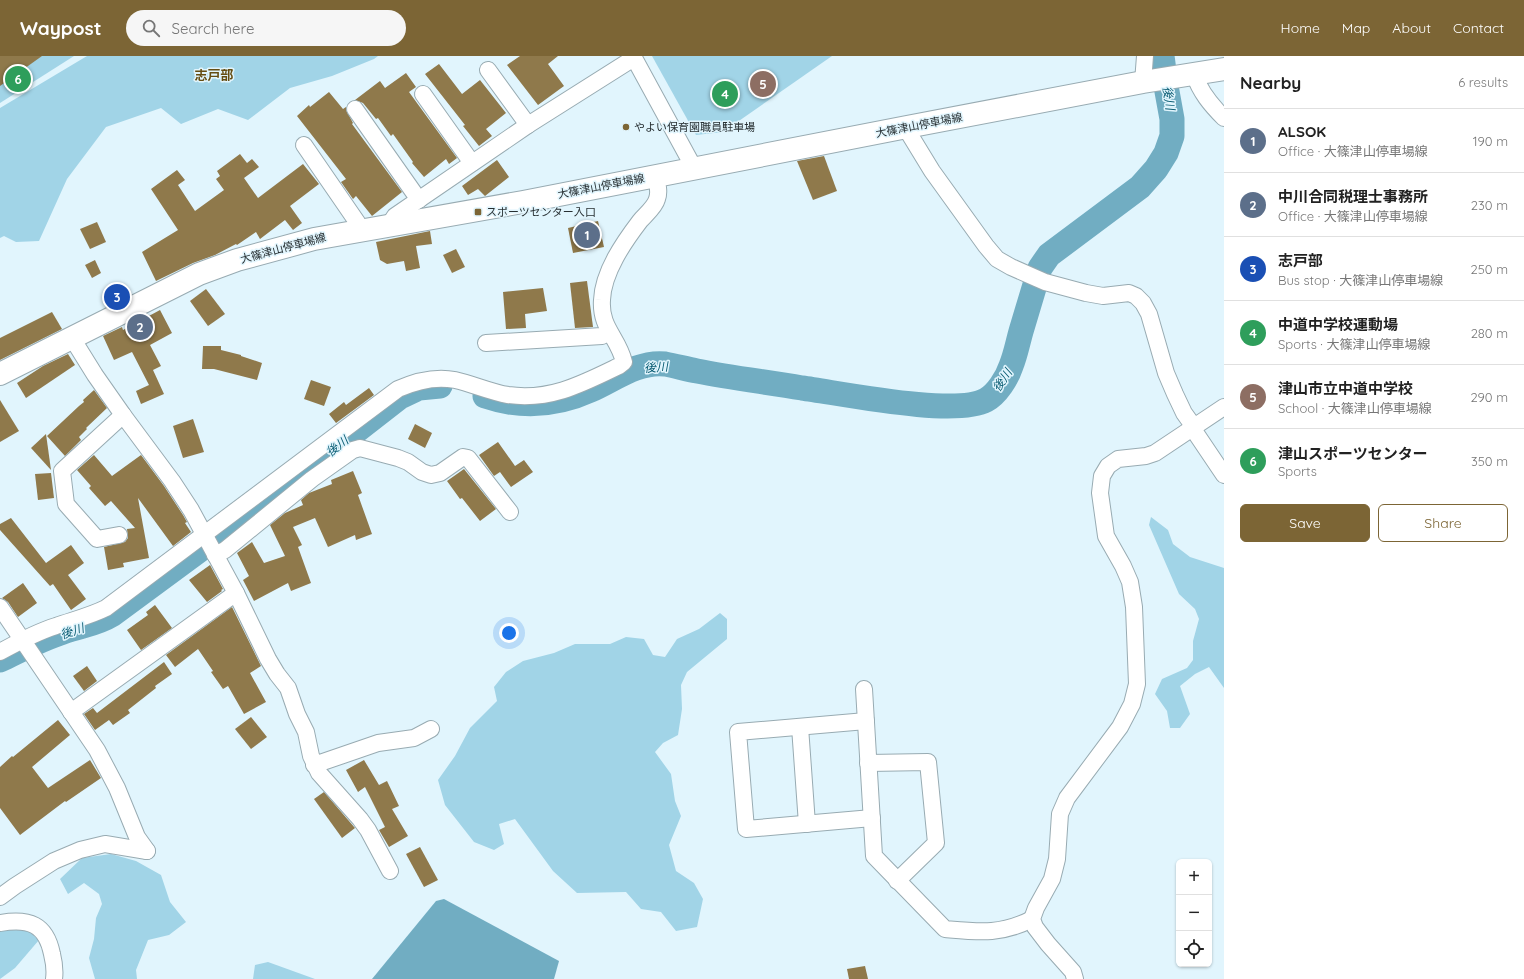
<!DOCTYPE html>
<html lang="en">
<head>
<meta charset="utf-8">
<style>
	:root { --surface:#fff; --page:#f6f6f6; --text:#222; --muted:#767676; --line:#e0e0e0; --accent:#7c6535 }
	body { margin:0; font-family:Quicksand,"Noto Sans JP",sans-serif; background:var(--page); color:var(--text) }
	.controls { position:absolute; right:12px; bottom:12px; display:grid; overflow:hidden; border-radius:6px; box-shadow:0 1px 3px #0004 }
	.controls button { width:36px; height:36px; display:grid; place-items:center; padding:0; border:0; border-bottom:1px solid var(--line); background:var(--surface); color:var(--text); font:20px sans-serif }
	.you { position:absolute; left:509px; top:577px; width:14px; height:14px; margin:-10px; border:3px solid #fff; border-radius:50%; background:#1a73e8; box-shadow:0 0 0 6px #1a73e833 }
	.badge { display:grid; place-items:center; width:26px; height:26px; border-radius:50%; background:var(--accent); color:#fff; font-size:13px; font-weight:700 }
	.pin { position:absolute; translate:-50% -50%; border:2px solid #fff; box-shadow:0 1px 4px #0006 }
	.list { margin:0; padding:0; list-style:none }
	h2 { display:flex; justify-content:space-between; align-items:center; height:52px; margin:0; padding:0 16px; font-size:17px }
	h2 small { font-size:13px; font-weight:400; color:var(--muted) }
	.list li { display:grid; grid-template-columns:26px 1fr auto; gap:12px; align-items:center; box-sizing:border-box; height:64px; padding:0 16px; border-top:1px solid var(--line) }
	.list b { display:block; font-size:15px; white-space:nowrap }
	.list p { margin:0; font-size:13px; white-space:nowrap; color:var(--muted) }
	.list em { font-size:13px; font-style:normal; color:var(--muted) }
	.actions { display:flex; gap:8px; padding:12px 16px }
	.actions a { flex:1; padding:9px 0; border:1px solid var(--accent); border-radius:6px; text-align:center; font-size:14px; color:var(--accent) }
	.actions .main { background:var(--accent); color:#fff }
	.icon { flex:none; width:22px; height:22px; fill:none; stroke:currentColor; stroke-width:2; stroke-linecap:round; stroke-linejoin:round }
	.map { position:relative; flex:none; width:1224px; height:923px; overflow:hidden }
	header { display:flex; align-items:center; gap:24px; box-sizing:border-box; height:56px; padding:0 20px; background:var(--accent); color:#fff }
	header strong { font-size:19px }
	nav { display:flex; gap:22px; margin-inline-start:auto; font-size:14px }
	.search { width:280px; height:36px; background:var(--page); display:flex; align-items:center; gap:10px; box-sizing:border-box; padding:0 14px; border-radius:22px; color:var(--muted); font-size:15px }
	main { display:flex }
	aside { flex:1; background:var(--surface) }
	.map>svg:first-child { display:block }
	.green { fill:#a1d4e7 }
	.water { fill:#71adc2 }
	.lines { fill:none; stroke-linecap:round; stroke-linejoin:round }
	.river { stroke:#71adc2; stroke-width:25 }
	.building { fill:#8f794b }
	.street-casing { stroke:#98abb2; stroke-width:18 }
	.secondary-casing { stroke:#98abb2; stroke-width:24 }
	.street { stroke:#fff; stroke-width:16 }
	.secondary { stroke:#fff; stroke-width:22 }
	.poi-dot { fill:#7c6535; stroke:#e1f5fd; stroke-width:1.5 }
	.labels { text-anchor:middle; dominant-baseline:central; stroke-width:3; stroke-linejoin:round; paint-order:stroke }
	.street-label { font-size:11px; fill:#272f32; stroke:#e1f5fd }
	.poi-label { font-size:11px; fill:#272f32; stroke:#e1f5fd; text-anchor:start }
	.water-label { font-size:12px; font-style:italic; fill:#0b5d74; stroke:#e1f5fd }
	.quarter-label { font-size:13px; font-weight:bold; fill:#654d12; stroke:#e1f5fd }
</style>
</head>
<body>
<header>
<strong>Waypost</strong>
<div class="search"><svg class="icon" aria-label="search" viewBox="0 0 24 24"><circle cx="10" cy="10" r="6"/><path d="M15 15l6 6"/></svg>Search here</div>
<nav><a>Home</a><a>Map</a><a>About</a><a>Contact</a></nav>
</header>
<main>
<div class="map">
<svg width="1224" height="923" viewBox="0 0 1224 923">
	<rect width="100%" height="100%" fill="#e1f5fd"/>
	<g class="green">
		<path d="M0 0H74L0 47Z"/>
		<path d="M87 0H378L374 3 332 20 290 32 248 64 218 53 181 68 161 52 106 71 67 123 39 185 16 186 4 180 0 182V52Z"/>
		<path d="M652 0H832L723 76 696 79Z"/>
		<path d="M1151 461 1168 474 1173 488 1190 501 1224 512V632L1209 611 1195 618 1180 630 1190 658 1180 672H1170L1167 655 1155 638 1162 623 1187 612 1193 604V585L1199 563 1195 553 1179 538 1149 469Z"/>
		<path d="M720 557 727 563V583L687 616 681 629 682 653 678 679 663 687 655 696 671 718 675 745 681 760 669 789 676 815 694 827 703 843 697 871 676 875 661 856 641 853 626 836 577 837 553 815 515 763 499 768 504 788 494 794 474 786 445 749 438 724 455 700 470 672 497 645 494 631 506 616 523 605 554 597 575 588H610L626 581 644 583 653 599 665 601 677 583 699 573Z"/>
		<path d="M111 798 136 805 161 819 170 846 186 866 169 879 148 884 136 914 137 923H95L89 902 94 883 96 862 102 848 99 838 84 827 68 838 60 823 82 802Z"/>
		<path d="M23 870 39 884 15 912 0 923V872Z"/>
		<path d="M268 906 315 923H253L255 909Z"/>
	</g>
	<path class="water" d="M444 843 559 905 554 923H372L436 845Z"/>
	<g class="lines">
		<g class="river">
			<path d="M485 340C520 352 556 350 591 334 614 324 638 305 665 308 676 310 686 313 697 315 732 322 767 326 802 332 840 337 955 361 986 344 997 338 1007 322 1011 310 1016 298 1018 285 1022 272 1028 252 1034 232 1040 212L1049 199 1140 131 1156 113 1166 97 1172 80V63L1166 30 1162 0"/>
			<path d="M0 604C21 594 41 583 63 576 82 569 95 569 113 558L269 443 400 341 419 332 440 330"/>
		</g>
	</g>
	<g class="building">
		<path d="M0 0H42L0 30Z"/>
		<path d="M520 0H558L548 8 564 30 538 49 507 9Z"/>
		<path d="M439 8 462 38 480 24 506 57 486 73 492 80 479 90 463 70 465 69 425 18Z"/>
		<path d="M406 17 416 31 409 36 457 102 449 108 446 103 424 121 412 107 413 106 393 78 391 80 378 62 376 63 363 47 355 44 380 25 385 32Z"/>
		<path d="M329 36 343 53 346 51V54L353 67 352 68 402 136 372 160 356 140 353 143 341 126 346 123 297 60 309 49 310 51Z"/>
		<path d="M240 98 247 107 252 103 259 111 244 122 258 142 303 108 319 128 290 150 302 167 293 174 285 164 260 183 256 176 237 189 236 188 215 199 193 207 156 225 142 196 178 174 151 133 177 114 185 124 178 129 195 155 224 134 216 123 220 120 217 115Z"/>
		<path d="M824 100 837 135 813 144 797 105Z"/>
		<path d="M497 104 509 121 485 140 478 133 468 139 462 130Z"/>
		<path d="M598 165 604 191 573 197 568 172Z"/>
		<path d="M97 166 106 186 90 193 80 173Z"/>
		<path d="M430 175 432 188 416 190 420 212 406 215 404 205 387 208 380 204 376 186Z"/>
		<path d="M456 193 465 211 452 217 443 199Z"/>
		<path d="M95 204 101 217 92 222 85 209Z"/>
		<path d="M587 225 593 271 575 272 570 227Z"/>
		<path d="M543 232 547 255 525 258 526 272 506 273 503 236Z"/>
		<path d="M206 233 225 258 208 270 190 245Z"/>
		<path d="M160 254 172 277 150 289 161 310 153 314 164 338 141 348 136 335 149 329 132 296 114 304 103 280 122 271 123 274Z"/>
		<path d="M52 256 62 273 0 304V282Z"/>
		<path d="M203 290H221V294L241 299V300L262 307 257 324 214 313H202Z"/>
		<path d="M68 298 75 309 26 342 17 327 43 310Z"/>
		<path d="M311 324 331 331 324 350 304 343Z"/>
		<path d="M369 332 374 339 336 367 329 358 344 346 346 349Z"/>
		<path d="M94 334 107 352 86 372 87 373 79 381 81 384 65 400 47 380 79 350 84 346 83 344Z"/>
		<path d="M0 344 19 375 0 386Z"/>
		<path d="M193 363 204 396 183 402 173 370Z"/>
		<path d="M415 368 432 377 425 392 408 383Z"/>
		<path d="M46 378 51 414 31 392Z"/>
		<path d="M498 386 515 410 524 404 533 416 511 431 500 416 494 420 479 399Z"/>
		<path d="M94 399 112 420 141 399 164 430 183 459 187 466 185 467 191 476 173 490 138 442 149 502 123 507 124 511 108 514 104 491 125 486 128 482 127 473 135 472 111 445 105 450 89 432 91 430 77 414Z"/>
		<path d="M464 413 496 453 480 465 462 442 460 443 447 425Z"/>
		<path d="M353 415 362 437 358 439 372 478 356 484 355 479 328 491 315 462 293 471 302 489 298 491 311 527 291 535 288 527 254 545 243 524 249 520 237 497 252 486 264 507 285 500 270 469 285 457 303 449 301 444 309 437 332 428 331 424Z"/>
		<path d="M51 417 54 442 38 444 35 418Z"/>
		<path d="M11 462 46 507 71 489 84 507 68 519 86 543 71 554 53 528 50 530 0 474V468Z"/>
		<path d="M210 509 223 533 221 534 222 535 207 546 189 524Z"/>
		<path d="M23 527 37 547 18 561 8 546 2 542Z"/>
		<path d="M155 549 172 572 141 594 127 574 148 559 146 556Z"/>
		<path d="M232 551 261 610 250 617 266 646 244 658 228 630 223 633 211 616 213 615 198 593 175 611 166 599Z"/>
		<path d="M164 606 172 618 155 630 156 632 128 654 130 657 113 669 109 664 95 674 84 658 93 652 97 657Z"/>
		<path d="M87 610 97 625 84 635 73 620Z"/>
		<path d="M251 661 267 681 251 693 235 673Z"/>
		<path d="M58 664 70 679 32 711 48 732 90 704 101 722 66 746 65 745 20 779 0 752V711L12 700 13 701Z"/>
		<path d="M364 704 379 729 387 725 399 750 392 753 408 780 389 791 379 774 385 771 365 731 358 736 346 714Z"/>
		<path d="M324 736 355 772 342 782 314 743Z"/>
		<path d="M420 791 438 824 424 831 406 798Z"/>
		<path d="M865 910 868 923H849L847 913Z"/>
	</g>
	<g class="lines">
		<g class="street-casing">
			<g id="street">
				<path d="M633 0 694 112"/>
				<path d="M488 14 528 69"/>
				<path d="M1194 18C1200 36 1211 49 1224 62"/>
				<path d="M1143 26 1145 0"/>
				<path d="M423 38 472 107"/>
				<path d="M355 53 419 144"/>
				<path d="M907 71 910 79 932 115 986 190 997 203 1011 211 1045 226 1086 237 1103 240 1129 237 1136 240 1143 247 1149 258 1166 317 1175 338 1184 357 1194 371 1195 376 1224 419"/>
				<path d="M304 89 357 166 360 174"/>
				<path d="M389 169 395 160 528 69 634 2"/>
				<path d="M72 282 95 319 123 359 172 425 191 454 236 537 268 603 277 618 288 632 297 658 306 676 311 700 319 717 360 763 368 774 390 815"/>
				<path d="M486 287 602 280 609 276"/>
				<path d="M119 479 97 483 66 448 62 415 123 359"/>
				<path d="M215 499 225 494 312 423 353 394 360 392 398 402 408 406 422 416 431 419 440 417 463 401 468 402 510 456"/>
				<path d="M0 551 97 694 117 732 137 781 147 795"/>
				<path d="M0 596C18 586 37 576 56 570 73 564 90 560 106 552L398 333C416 325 435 320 455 324 473 328 490 336 508 339 550 345 582 328 619 310L624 306C618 281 600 272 602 244 603 216 624 186 640 165 645 159 655 151 657 143 660 135 657 127 655 119"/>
				<path d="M864 633 874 800 945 873C979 876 1001 879 1032 863"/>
				<path d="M71 656 236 537"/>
				<path d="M866 665 738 676 746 773 872 762"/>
				<path d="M800 671 807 768"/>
				<path d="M868 707 928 706 936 787 897 825"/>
				<path d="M314 709 378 687 414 682 431 673"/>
				<path d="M0 841 15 830 54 805 80 794 105 788 147 795"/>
				<path d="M0 867C29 862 46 868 52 898 54 906 55 916 54 923"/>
				<path d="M1075 923 1073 916 1048 888 1035 871 1032 863 1036 852 1052 823 1057 803 1060 758 1067 742 1120 671 1132 648 1137 628 1134 551 1130 526 1123 510 1106 480 1100 437 1102 420 1108 410 1118 403 1146 400 1155 397 1224 351"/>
			</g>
		</g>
		<g class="secondary-casing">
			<path id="secondary" d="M0 318 199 218 237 204 314 183 523 146 907 71 1143 26 1224 13"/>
		</g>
		<use href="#street" class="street"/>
		<use href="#secondary" class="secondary"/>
	</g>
	<g class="poi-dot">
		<circle cx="626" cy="71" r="4"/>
		<rect x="474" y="152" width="8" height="8" rx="2"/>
	</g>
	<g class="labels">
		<g class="street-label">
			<text transform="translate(919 69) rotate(-11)">大篠津山停車場線</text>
			<text transform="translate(601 130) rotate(-11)">大篠津山停車場線</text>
			<text transform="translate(283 192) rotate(-15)">大篠津山停車場線</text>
		</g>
		<g class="poi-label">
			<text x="634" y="71">やよい保育園職員駐車場</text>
			<text x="486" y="156">スポーツセンター入口</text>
		</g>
		<g class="water-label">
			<text transform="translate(1169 42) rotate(81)">後川</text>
			<text transform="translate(656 311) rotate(-4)">後川</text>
			<text transform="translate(1002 324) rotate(-56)">後川</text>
			<text transform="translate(337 390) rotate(-38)">後川</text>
			<text transform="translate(72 575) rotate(-18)">後川</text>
		</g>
		<g class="quarter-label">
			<text x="214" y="19">志戸部</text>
		</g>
	</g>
</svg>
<div class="controls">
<button>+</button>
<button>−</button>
<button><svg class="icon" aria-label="locate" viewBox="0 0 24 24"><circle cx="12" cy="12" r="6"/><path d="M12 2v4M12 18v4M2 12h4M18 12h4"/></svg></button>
</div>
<div class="you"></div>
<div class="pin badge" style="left:587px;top:179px;background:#5c6f8a">1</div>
<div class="pin badge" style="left:140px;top:271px;background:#5c6f8a">2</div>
<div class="pin badge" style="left:117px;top:241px;background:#1a4fb4">3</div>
<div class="pin badge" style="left:725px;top:38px;background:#2e9e5b">4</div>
<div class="pin badge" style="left:763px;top:28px;background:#8d6e63">5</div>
<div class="pin badge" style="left:18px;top:23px;background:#2e9e5b">6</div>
</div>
<aside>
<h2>Nearby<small>6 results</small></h2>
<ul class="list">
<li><span class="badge" style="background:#5c6f8a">1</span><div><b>ALSOK</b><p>Office · 大篠津山停車場線</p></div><em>190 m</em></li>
<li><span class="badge" style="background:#5c6f8a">2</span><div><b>中川合同税理士事務所</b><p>Office · 大篠津山停車場線</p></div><em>230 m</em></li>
<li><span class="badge" style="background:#1a4fb4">3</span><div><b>志戸部</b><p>Bus stop · 大篠津山停車場線</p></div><em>250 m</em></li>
<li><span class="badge" style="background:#2e9e5b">4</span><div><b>中道中学校運動場</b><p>Sports · 大篠津山停車場線</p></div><em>280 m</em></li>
<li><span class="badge" style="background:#8d6e63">5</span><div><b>津山市立中道中学校</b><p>School · 大篠津山停車場線</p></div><em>290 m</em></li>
<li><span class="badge" style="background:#2e9e5b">6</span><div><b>津山スポーツセンター</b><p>Sports</p></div><em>350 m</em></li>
</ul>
<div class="actions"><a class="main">Save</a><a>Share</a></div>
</aside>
</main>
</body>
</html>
